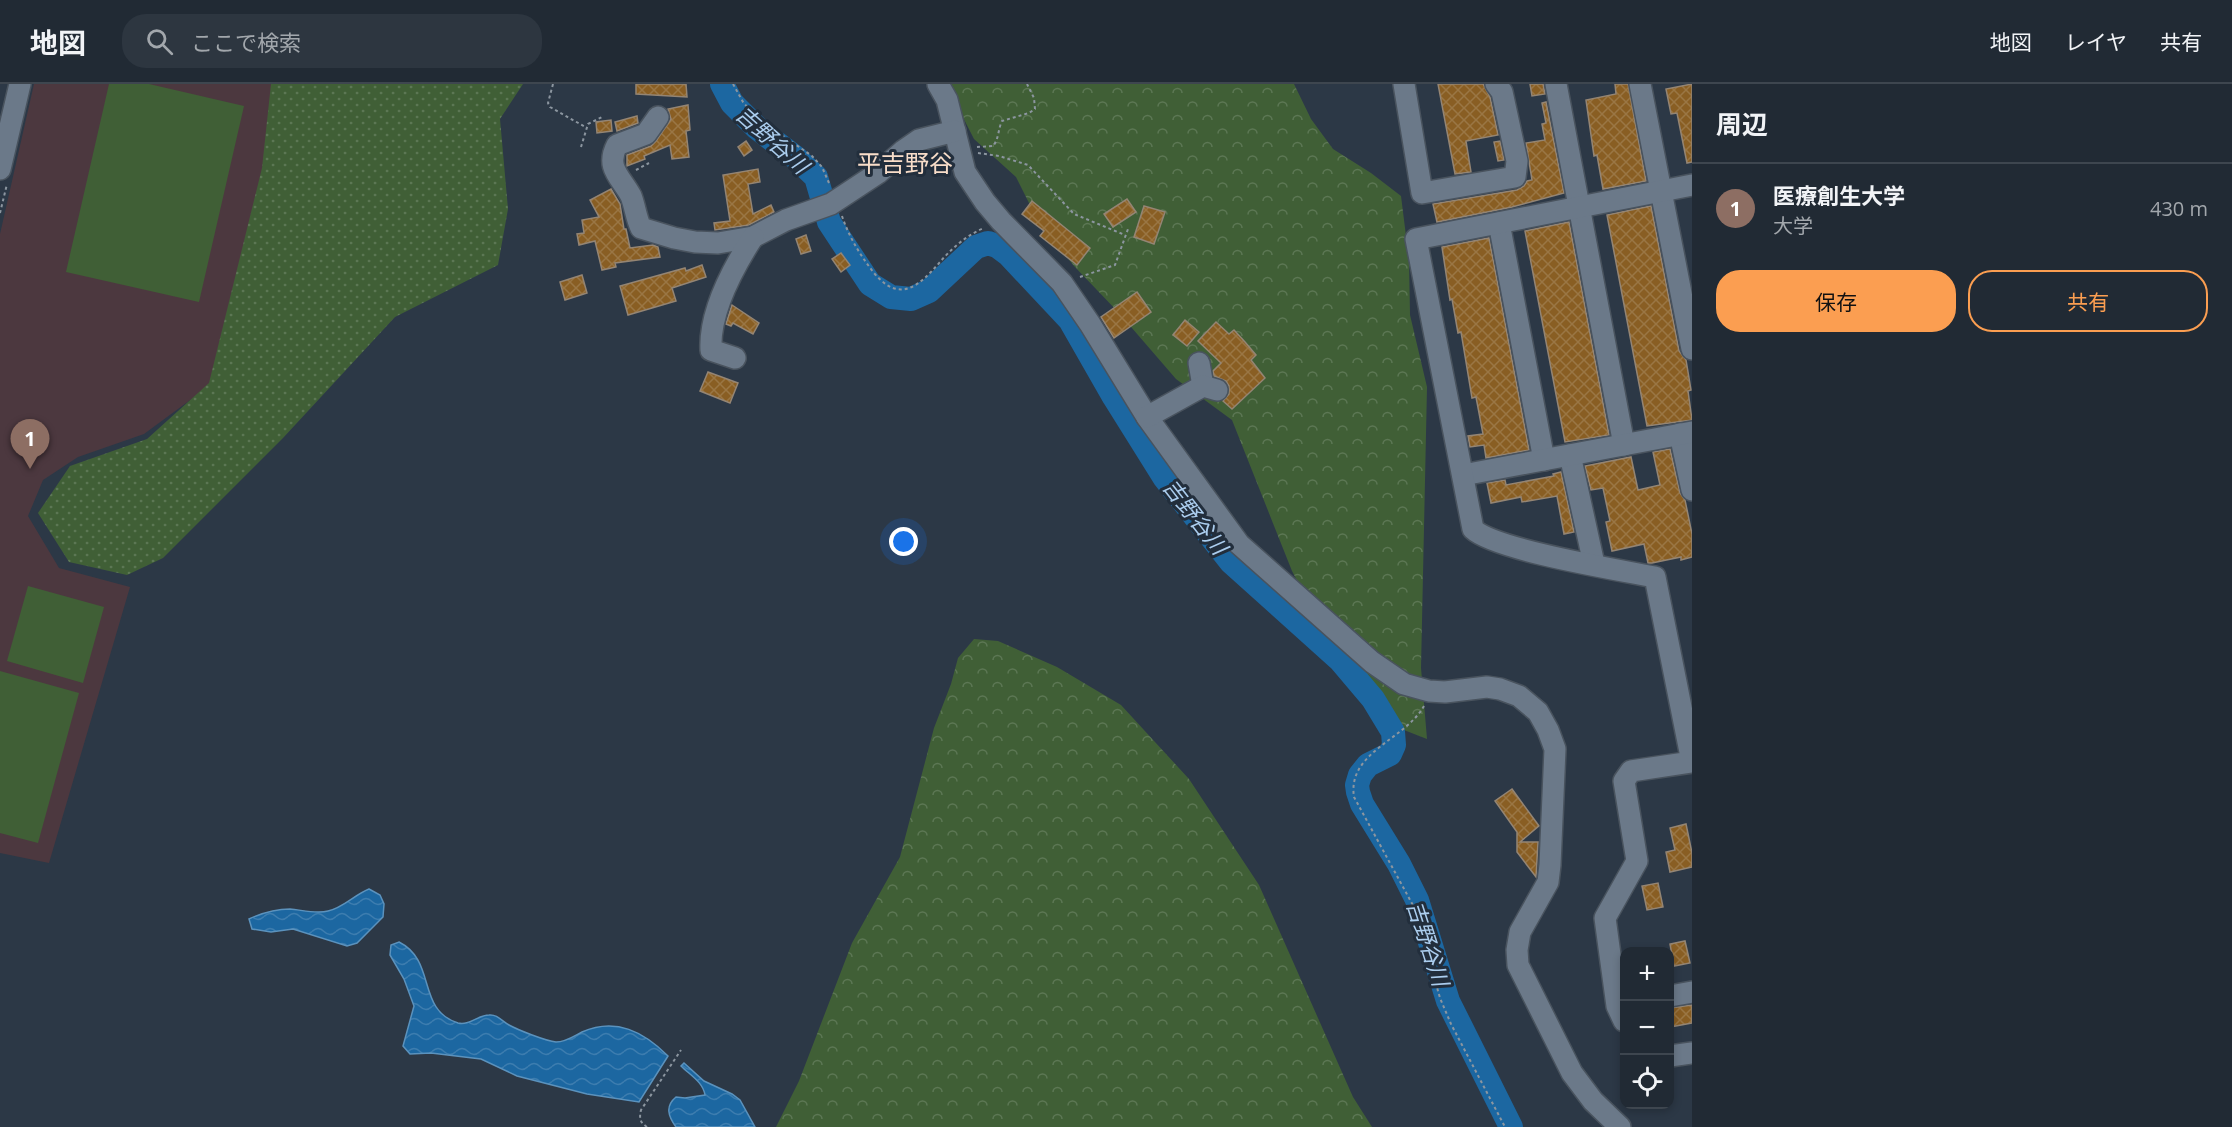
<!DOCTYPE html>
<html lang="ja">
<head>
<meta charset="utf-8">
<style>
	:root { --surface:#212a34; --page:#2d3640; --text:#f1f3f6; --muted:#a2a7ac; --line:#3e464f; --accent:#fb9e51 }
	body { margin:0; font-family:"Open Sans","Noto Sans JP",sans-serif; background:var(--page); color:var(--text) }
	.controls { position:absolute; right:18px; bottom:18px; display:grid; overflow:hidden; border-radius:12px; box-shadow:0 3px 9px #0003 }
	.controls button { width:54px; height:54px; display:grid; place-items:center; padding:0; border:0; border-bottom:2px solid var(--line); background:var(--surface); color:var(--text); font:30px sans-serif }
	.you { position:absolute; left:904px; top:458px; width:21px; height:21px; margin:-15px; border:4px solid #fff; border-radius:50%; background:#1a73e8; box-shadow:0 0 0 9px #1a73e833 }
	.badge { display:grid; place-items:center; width:39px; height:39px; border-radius:50%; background:var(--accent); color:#fff; font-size:20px; font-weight:700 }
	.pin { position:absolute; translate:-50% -50px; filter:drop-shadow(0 2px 3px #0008) }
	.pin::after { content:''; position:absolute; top:32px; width:21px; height:18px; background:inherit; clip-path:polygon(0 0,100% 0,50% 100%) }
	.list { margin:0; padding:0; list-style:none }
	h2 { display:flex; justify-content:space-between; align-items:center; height:78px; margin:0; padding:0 24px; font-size:26px }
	h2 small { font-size:20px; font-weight:400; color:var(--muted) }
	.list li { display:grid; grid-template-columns:39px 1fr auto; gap:18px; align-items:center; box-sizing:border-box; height:90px; padding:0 24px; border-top:2px solid var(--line) }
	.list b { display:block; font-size:22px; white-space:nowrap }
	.list p { margin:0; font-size:20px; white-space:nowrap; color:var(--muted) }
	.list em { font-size:20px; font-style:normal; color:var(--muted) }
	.actions { display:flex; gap:12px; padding:18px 24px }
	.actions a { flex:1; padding:14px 0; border:2px solid var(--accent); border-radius:24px; text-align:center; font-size:21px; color:var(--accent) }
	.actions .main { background:var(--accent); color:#111 }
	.icon { flex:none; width:33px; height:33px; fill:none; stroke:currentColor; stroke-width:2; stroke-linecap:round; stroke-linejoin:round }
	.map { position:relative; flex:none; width:1692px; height:1043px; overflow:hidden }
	header { display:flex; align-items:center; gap:36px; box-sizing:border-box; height:84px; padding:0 30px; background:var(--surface); border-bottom:2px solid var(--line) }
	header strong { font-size:28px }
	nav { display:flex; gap:33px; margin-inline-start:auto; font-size:21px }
	.search { width:420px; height:54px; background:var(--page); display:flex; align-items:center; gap:15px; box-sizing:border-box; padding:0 21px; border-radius:24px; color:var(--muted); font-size:22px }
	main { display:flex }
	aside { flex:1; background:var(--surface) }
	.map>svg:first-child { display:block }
	.education { fill:#4c383f }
	.grass { fill:url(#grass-dots) }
	.forest { fill:url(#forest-crowns) }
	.garden { fill:#405f36 }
	.water { fill:url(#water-waves); stroke:#5b92bd; stroke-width:1.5 }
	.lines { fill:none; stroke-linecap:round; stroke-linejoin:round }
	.river { stroke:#1c67a1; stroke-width:24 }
	.building { fill:url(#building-cross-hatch); stroke:#948574; stroke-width:1.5 }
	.minor-casing { stroke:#49535e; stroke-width:24 }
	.path { stroke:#8c96a0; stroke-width:2; stroke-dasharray:3 3; stroke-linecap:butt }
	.minor { stroke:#6b7989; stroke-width:21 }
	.labels { text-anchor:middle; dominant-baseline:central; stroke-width:6; stroke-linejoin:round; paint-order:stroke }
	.water-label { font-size:22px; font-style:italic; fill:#abcdee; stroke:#222e3c }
	.quarter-label { font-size:24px; fill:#f8ddc9; stroke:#222e3c }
</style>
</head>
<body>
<header>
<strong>地図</strong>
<div class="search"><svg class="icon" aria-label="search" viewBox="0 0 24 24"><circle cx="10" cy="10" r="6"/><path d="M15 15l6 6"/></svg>ここで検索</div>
<nav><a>地図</a><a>レイヤ</a><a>共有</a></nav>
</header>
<main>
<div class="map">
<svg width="1692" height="1043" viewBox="0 0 1692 1043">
	<defs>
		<pattern id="grass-dots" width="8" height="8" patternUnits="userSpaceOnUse" patternTransform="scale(1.5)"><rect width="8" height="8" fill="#405f36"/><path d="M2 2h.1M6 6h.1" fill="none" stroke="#5c7754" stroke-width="1.8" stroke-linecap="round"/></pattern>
		<pattern id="forest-crowns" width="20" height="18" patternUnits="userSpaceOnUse" patternTransform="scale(1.5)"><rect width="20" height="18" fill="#405f36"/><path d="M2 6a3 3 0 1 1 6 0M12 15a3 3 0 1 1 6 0" fill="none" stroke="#5c7754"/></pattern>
		<pattern id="water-waves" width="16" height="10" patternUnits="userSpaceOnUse" patternTransform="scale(1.5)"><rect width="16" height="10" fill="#1c67a1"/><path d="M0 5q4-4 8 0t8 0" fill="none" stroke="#3d7daf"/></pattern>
		<pattern id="building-cross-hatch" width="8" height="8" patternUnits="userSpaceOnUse" patternTransform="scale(1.5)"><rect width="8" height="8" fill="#895e23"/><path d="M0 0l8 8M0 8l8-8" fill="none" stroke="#9a7644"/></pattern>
	</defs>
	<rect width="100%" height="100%" fill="#2c3846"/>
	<path class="education" d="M34 0H277L269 55 216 297 144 350 78 373 43 396 28 432 59 484 130 503 49 779 0 769V150Z"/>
	<path class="grass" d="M271 0H523L500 35 508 125 498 181 395 233 283 354 163 474 127 491 69 478 38 429 70 382 147 355 209 299 262 84Z"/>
	<g class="forest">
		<path d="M946 0H1294L1311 35 1333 65 1371 89 1401 112 1409 176 1410 231 1427 303 1421 584 1427 655 1386 639 1335 571 1292 487 1232 336 1176 295 1119 229 1074 182 1038 137 1016 93 974 55Z"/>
		<path d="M974 555 998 557 1057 583 1121 621 1189 695 1259 801 1353 1013 1372 1043H776L799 997 852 859 900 773 934 644 951 600 958 574Z"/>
	</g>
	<g class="garden">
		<path d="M109 0H149L244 22 199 218 66 188Z"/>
		<path d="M28 502 104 523 83 599 7 577Z"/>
		<path d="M0 587 79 609 38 759 0 749Z"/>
	</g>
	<g class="water">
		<path d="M369 805 380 811 384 820 383 833 357 859 347 862 293 845 271 848 252 845 249 835C262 829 276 825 290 825 302 826 316 830 328 827 343 824 354 811 369 805Z"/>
		<path d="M399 858C437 877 416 926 458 939 469 942 478 931 489 931 497 930 502 937 509 941 518 946 546 957 556 958 566 958 574 952 582 948 616 933 644 948 668 972L639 1018 587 1010 517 992 481 975 431 969 410 970 403 962 414 922 404 895 390 871 391 861Z"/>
		<path d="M684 979 704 997 732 1010 740 1016 755 1043H676C668 1032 665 1022 676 1013L685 1014 705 1011C703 998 690 991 681 982Z"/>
	</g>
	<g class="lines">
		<path class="river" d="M722 0 732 19 757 44 795 73 816 93 829 138 870 200 891 213 911 215 929 207 976 163 988 159 997 162 1009 171 1070 236 1114 313 1164 393 1231 478 1340 576 1373 615 1393 648 1394 661 1390 670 1368 681 1360 691 1357 701 1358 708 1362 720 1399 780 1417 816 1448 917 1511 1043"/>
	</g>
	<g class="building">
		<path d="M636 0H686L687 13 636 10Z"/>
		<path d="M1438 0H1483L1490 13 1498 51 1466 57 1471 88 1455 90Z"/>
		<path d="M1530 0H1543L1545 10 1532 12Z"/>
		<path d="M1615 0H1628L1646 97 1603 105 1597 71 1594 72 1586 16 1616 10Z"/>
		<path d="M1692 0V78L1687 79 1677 29 1671 30 1666 5Z"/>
		<path d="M1546 18 1564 109 1512 123 1437 138 1433 120 1517 106 1524 102 1527 97 1532 96 1526 59 1545 56 1542 40 1546 39 1542 19Z"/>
		<path d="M688 21 690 46 686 47 689 73 672 75 670 61 644 72 645 75 627 82V71L651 62 656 57 671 35 668 25Z"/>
		<path d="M637 32 638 39 617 47 615 38Z"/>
		<path d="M611 36 612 47 597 49 596 38Z"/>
		<path d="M746 57 752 66 744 72 738 63Z"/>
		<path d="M1500 57 1504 76 1498 77 1494 58Z"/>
		<path d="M758 85 760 98 748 100 753 130 771 121 774 128 749 141 715 146 714 139 730 137 723 91Z"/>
		<path d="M611 105 620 120 624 145H626L630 164 653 161 658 163 660 173 615 179 616 183 602 186 595 157 579 161 577 150 584 149 582 136 599 133 590 116Z"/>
		<path d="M1127 115 1136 128 1113 143 1104 130Z"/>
		<path d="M1032 117 1090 164 1077 181 1040 152 1044 147 1022 130Z"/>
		<path d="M1144 122 1165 128 1154 160 1134 153Z"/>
		<path d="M1651 122 1679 267 1686 276 1691 306 1688 307 1692 336 1647 342 1607 131Z"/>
		<path d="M1569 138 1609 351 1565 358 1525 147Z"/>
		<path d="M806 151 811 167 801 170 796 155Z"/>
		<path d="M1489 154 1529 366 1486 374 1484 361 1470 363 1468 352 1483 350 1476 313 1472 314 1461 248 1458 249 1452 215 1450 216 1442 163Z"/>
		<path d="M841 169 850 181 841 188 832 175Z"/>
		<path d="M702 181 706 193 672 204 676 217 628 231 620 202 685 184 686 187Z"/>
		<path d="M582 191 587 209 565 216 560 198Z"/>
		<path d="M1137 208 1151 228 1114 254 1101 233Z"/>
		<path d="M732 221 759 239 753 250 733 239 731 242 726 240Z"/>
		<path d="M1185 236 1199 248 1187 262 1173 251Z"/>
		<path d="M1216 238 1229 250 1234 246 1245 258 1256 271 1251 276 1265 294 1232 325 1223 317 1229 310V302L1226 297 1214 292 1213 287 1221 279 1198 257Z"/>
		<path d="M708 288 738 299 730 319 700 307Z"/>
		<path d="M1670 365 1680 409 1685 416 1692 450V473L1681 476V473L1652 479H1648L1644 460 1612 467 1606 438 1610 437 1603 404 1591 406 1585 382 1631 373 1638 406 1660 401 1653 368Z"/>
		<path d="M1561 388 1574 448 1564 450 1557 412 1522 418 1521 413 1491 419 1487 399 1505 396 1506 401 1554 392 1553 390Z"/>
		<path d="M1512 705 1539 742 1520 758H1538L1536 793 1517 768V748L1495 717Z"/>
		<path d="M1686 740 1692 769V783L1670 788 1666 768 1675 766 1670 744Z"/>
		<path d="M1658 799 1663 823 1647 826 1642 802Z"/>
		<path d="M1685 857 1690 879 1674 882 1670 860Z"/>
		<path d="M1692 921V939L1670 943V924Z"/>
	</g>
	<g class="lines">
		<g class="minor-casing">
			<g id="minor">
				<path d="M938 0 947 16 965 88 985 118 1001 137 1062 199 1090 240 1147 333 1239 460 1372 578 1404 600 1429 607 1445 608 1487 603 1500 605 1519 612 1538 628 1548 646 1555 665 1550 781 1548 798 1520 848 1517 866 1518 881 1572 989 1593 1017 1620 1043"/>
				<path d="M1404 0 1422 109 1515 93 1517 77 1502 8 1496 0"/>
				<path d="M1556 0 1624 361"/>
				<path d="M1640 0 1692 265"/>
				<path d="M658 33 646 50 617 61C605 84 621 93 631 112 635 122 636 134 641 144L674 154 695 158 718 159 753 153 786 136 831 120 878 89 903 67 919 56 955 47"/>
				<path d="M0 85 20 0"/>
				<path d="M1499 139 1544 376"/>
				<path d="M735 274 711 266C709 229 733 184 753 153"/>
				<path d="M1199 279 1203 302"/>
				<path d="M1147 333 1203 302 1217 306"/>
				<path d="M1680 350 1692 406"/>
				<path d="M1570 371 1594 480"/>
				<path d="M1463 391 1692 348"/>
				<path d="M1670 912 1692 908"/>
				<path d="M1624 937 1617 922 1605 834 1637 777 1624 697 1631 687 1692 678 1655 493C1619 486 1495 466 1473 445L1416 155 1692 101"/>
				<path d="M1670 972 1692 969"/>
			</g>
		</g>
		<g class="path">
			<path d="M553 0 548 19 550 23 587 44"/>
			<path d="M733 0 743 18 756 33 812 72 822 83 829 99"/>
			<path d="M581 63 588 40 604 32"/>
			<path d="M977 63 993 62C999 55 998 45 1002 37L1029 29 1035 25 1034 14 1027 0"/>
			<path d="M978 69 999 72 1028 81 1074 130 1125 151"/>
			<path d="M636 86 649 79"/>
			<path d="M0 129 7 100"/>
			<path d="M842 132C849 153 860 171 874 189 900 220 919 202 940 178 952 164 967 151 984 144"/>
			<path d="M1080 193 1115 181 1128 145"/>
			<path d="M1424 622C1405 656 1347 668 1354 713L1415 825 1440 914 1451 940 1505 1043"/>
			<path d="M647 1043C640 1038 639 1035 641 1026L681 966"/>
		</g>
		<use href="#minor" class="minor"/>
	</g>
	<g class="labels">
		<g class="water-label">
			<text transform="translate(773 55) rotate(42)">吉野谷川</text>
			<text transform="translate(1196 432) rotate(52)">吉野谷川</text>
			<text transform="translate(1429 859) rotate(72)">吉野谷川</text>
		</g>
		<g class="quarter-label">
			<text x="905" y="78">平吉野谷</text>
		</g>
	</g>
</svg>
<div class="controls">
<button>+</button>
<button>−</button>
<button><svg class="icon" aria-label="locate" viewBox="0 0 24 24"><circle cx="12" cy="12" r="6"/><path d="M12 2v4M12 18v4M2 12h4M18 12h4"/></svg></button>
</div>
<div class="you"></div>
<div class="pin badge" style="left:30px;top:385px;background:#8d6e63">1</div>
</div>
<aside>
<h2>周辺<small></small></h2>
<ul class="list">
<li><span class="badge" style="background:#8d6e63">1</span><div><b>医療創生大学</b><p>大学</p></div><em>430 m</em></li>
</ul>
<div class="actions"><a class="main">保存</a><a>共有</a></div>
</aside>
</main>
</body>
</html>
